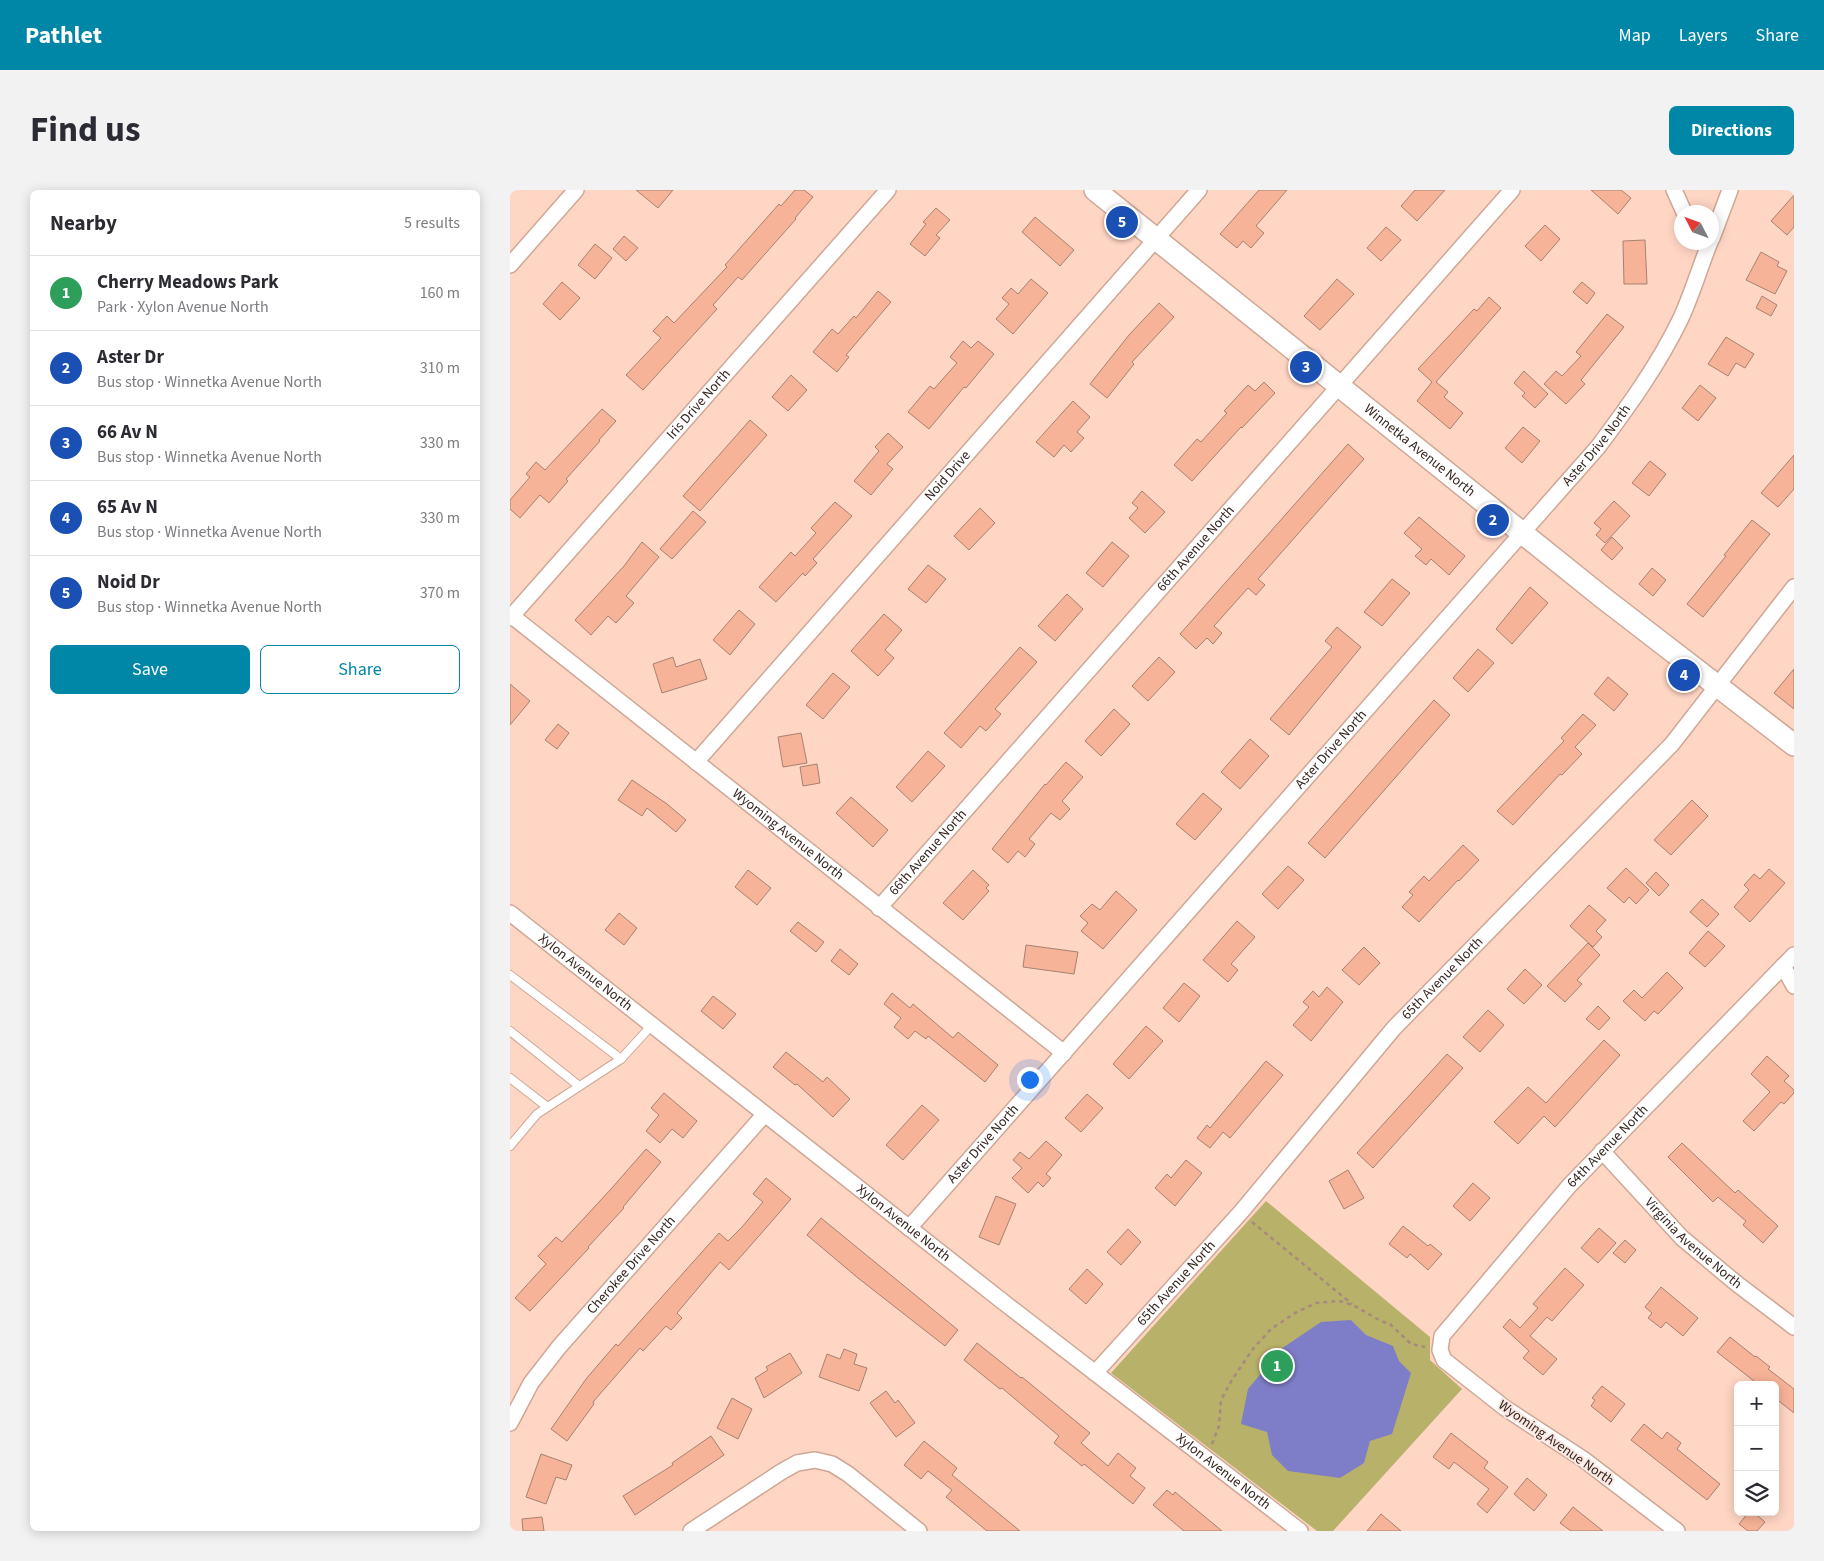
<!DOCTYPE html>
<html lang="en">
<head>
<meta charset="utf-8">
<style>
	:root { --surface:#fff; --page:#f2f2f3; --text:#2b2b33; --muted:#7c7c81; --line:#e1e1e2; --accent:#0086a7 }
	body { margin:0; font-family:"Source Sans 3",sans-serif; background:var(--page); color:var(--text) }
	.controls { position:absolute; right:15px; bottom:15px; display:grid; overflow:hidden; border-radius:8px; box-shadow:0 2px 12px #0003 }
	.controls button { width:45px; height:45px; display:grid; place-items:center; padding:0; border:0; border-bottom:1px solid var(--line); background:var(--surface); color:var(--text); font:25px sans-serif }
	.compass { position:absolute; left:1164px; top:15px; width:45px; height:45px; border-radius:50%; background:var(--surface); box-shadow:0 2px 12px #0003; rotate:311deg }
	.you { position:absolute; left:519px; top:889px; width:18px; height:18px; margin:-12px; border:4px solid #fff; border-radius:50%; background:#1a73e8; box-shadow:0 0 0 8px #1a73e833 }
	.badge { display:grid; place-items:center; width:32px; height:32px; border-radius:50%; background:var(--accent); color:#fff; font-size:16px; font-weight:700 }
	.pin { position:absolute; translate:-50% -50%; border:2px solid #fff; box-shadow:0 1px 5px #0006 }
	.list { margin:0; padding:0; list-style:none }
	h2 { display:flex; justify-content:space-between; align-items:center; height:65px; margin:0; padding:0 20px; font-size:21px }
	h2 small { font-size:16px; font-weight:400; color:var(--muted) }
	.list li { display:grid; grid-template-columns:32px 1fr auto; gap:15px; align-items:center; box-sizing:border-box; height:75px; padding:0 20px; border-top:1px solid var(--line) }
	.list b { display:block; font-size:19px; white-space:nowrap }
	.list p { margin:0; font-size:16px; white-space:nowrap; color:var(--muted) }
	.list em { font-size:16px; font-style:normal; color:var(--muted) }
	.actions { display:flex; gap:10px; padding:15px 20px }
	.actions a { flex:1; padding:11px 0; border:1px solid var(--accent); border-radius:8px; text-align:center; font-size:18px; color:var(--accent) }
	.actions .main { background:var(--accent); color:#fff }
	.icon { flex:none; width:28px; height:28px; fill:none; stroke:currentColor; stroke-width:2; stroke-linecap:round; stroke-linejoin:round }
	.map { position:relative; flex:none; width:1284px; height:1341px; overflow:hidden; border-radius:8px }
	header { display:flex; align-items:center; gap:30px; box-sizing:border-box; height:70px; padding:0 25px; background:var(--accent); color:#fff }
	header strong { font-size:24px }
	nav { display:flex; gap:28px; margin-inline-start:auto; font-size:18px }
	.intro { display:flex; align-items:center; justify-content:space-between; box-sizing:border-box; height:120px; padding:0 30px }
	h1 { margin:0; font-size:35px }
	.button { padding:12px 22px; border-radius:8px; background:var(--accent); color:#fff; font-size:18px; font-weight:700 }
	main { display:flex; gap:30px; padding:0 30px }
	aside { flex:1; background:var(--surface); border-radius:8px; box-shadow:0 2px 12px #0003 }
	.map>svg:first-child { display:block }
	.green { fill:#b8b169 }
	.water { fill:#7e7dc7 }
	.building { fill:#f7b397; stroke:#a78171 }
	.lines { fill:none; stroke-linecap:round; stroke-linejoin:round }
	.lane-casing { stroke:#cfa796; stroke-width:10 }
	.street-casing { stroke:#cfa796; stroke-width:18 }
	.secondary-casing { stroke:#cfa796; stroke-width:24 }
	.path { stroke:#a8897d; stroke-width:2.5; stroke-dasharray:4 4; stroke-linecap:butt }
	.lane { stroke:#fff; stroke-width:8 }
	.street { stroke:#fff; stroke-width:15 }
	.secondary { stroke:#fff; stroke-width:21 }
	.labels { text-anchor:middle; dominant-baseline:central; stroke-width:4; stroke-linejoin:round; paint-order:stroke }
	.street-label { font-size:14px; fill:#352620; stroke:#fae9e2 }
</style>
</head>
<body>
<header>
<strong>Pathlet</strong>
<nav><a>Map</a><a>Layers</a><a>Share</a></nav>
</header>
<div class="intro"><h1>Find us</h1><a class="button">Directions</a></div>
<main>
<aside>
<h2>Nearby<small>5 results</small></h2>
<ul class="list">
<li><span class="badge" style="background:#2e9e5b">1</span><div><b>Cherry Meadows Park</b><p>Park · Xylon Avenue North</p></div><em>160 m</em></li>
<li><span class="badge" style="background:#1a4fb4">2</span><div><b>Aster Dr</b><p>Bus stop · Winnetka Avenue North</p></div><em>310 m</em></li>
<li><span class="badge" style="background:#1a4fb4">3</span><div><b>66 Av N</b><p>Bus stop · Winnetka Avenue North</p></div><em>330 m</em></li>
<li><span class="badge" style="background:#1a4fb4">4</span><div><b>65 Av N</b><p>Bus stop · Winnetka Avenue North</p></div><em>330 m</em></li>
<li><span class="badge" style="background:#1a4fb4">5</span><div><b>Noid Dr</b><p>Bus stop · Winnetka Avenue North</p></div><em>370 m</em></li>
</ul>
<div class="actions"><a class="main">Save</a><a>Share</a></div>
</aside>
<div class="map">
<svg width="1284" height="1341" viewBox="0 0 1284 1341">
	<rect width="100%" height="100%" fill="#ffd5c4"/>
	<path class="green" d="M756 1011 920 1147V1170L952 1199 823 1341H807L601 1183Z"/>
	<path class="water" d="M841 1130 856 1145 883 1156 889 1171 901 1183 882 1244 860 1251 854 1273 830 1288 778 1281 762 1265 757 1242 731 1234 738 1199 771 1159 811 1132Z"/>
	<g class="building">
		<path d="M126 0H163L148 18Z"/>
		<path d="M285 0H294L303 7 285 28 286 29 232 90 228 87 203 115 207 119 133 200 116 185 151 148 143 141 157 126 164 133 217 77 215 75 269 14 271 16Z"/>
		<path d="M749 0H777L746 36 754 43 741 58 733 51 727 58 710 44Z"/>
		<path d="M905 0H935L907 31 891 16Z"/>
		<path d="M1081 0H1111L1121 8 1108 24Z"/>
		<path d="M1284 5V37L1277 45 1261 31Z"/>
		<path d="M426 18 440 30 426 45 430 48 415 66 400 54 416 34 413 32Z"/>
		<path d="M525 27 564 60 550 76 512 42Z"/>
		<path d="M1035 35 1050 49 1031 71 1015 56Z"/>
		<path d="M876 37 891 50 871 71 857 58Z"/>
		<path d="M114 46 128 58 116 71 103 59Z"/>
		<path d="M1135 50 1137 94H1114L1113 51Z"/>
		<path d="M85 54 102 68 85 89 68 75Z"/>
		<path d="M1251 62 1269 72 1267 76 1277 81 1265 104 1236 90Z"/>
		<path d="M521 89 538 103 503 144 486 129 499 114 492 108 501 98 508 104Z"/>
		<path d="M827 89 844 104 810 140 794 126Z"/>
		<path d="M52 92 70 108 50 130 33 114Z"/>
		<path d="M1072 92 1085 103 1077 114 1063 102Z"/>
		<path d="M368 101 381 112 336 165 339 167 327 182 303 162 322 139 328 144 344 126 346 128Z"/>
		<path d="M1252 106 1267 115 1261 126 1246 118Z"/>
		<path d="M979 107 991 118 926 192 938 202 934 207 953 223 940 239 907 211 922 192 908 179 964 119 967 121Z"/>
		<path d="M649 113 664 127 622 172 624 174 597 208 580 194 619 145Z"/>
		<path d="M1097 124 1114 137 1071 190 1075 194 1056 214 1034 194 1046 181 1052 186 1071 166 1066 162Z"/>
		<path d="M1216 147 1244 164 1235 178 1226 173 1218 186 1198 174Z"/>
		<path d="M453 151 461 158 468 151 484 164 456 198 454 197 419 239 398 222 420 196 424 199 447 173 440 167Z"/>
		<path d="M1014 181 1038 204 1025 218 1012 206 1015 203 1004 193Z"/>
		<path d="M281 185 297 200 278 221 262 207Z"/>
		<path d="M754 192 765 203 732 238 731 237 682 291 664 275 687 249 691 252 717 223 714 221 738 195 745 201Z"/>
		<path d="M1190 195 1206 208 1188 231 1172 218Z"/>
		<path d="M563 211 580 227 567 242 574 248 561 262 554 255 544 267 526 252Z"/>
		<path d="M92 219 106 231 89 250 90 251 56 289 58 291 39 313 30 305 10 328 0 319V310L20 287 16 284 26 272 35 280Z"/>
		<path d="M240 230 257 245 190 321 173 306Z"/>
		<path d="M1013 237 1030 251 1012 273 995 258Z"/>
		<path d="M378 243 393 257 377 274 383 279 361 305 344 291 369 261 365 257Z"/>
		<path d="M838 254 854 269 748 389 755 395 746 405 738 398 704 436 712 443 703 454 697 448 686 459 670 444Z"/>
		<path d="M1284 265V299L1268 317 1251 303Z"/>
		<path d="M1140 271 1156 284 1139 306 1122 293Z"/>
		<path d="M632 301 655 322 635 343 619 328 628 318 622 313Z"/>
		<path d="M1104 311 1120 326 1095 353 1086 345 1091 339 1084 333Z"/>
		<path d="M325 312 342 326 303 369 307 373 295 386 293 383 266 412 249 397 281 362 285 366 306 343 301 338Z"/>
		<path d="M470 318 485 333 459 360 444 346Z"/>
		<path d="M183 321 196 332 162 369 150 359Z"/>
		<path d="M909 327 955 366 939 385 921 369 916 375 905 366 912 359 894 343Z"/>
		<path d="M1242 330 1260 344 1193 427 1177 414 1216 366 1214 365Z"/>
		<path d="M1102 347 1113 358 1102 370 1091 360Z"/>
		<path d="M132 352 149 367 116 406 124 413 106 433 98 426 81 445 65 430 114 376Z"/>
		<path d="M602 352 619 366 593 397 576 383Z"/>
		<path d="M418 375 436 389 416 413 398 399Z"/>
		<path d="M1142 378 1156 390 1143 406 1129 394Z"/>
		<path d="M882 389 900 403 872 436 854 422Z"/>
		<path d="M1020 397 1038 413 1002 454 986 439Z"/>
		<path d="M557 404 573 419 545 451 528 436Z"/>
		<path d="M229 420 245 434 220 465 203 450Z"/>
		<path d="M374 424 392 440 375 460 384 468 368 486 341 461Z"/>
		<path d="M827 437 851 457 779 545 760 529 822 457 815 451Z"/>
		<path d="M510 457 527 472 485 519 491 524 476 541 470 536 451 558 434 543Z"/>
		<path d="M968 459 984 473 958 502 943 488Z"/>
		<path d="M163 467 166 477 190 469 197 489 152 503 143 474Z"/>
		<path d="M649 467 665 482 638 511 622 496Z"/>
		<path d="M1284 479V519L1264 503Z"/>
		<path d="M323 483 340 497 313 529 296 515Z"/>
		<path d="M1098 487 1118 504 1104 521 1084 504Z"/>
		<path d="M0 494 20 511 0 535Z"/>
		<path d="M924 510 940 525 815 668 798 653Z"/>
		<path d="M604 519 620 534 591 566 575 551Z"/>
		<path d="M1073 524 1086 535 1065 557 1072 564 1052 585 1050 584 1003 635 987 621 1054 551 1051 548Z"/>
		<path d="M48 534 59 543 47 559 35 550Z"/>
		<path d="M291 543 297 573 273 577 268 547Z"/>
		<path d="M740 549 759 566 730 599 711 582Z"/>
		<path d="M418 561 435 576 402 612 386 597Z"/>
		<path d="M556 572 573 587 552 611 560 619 550 630 541 623 519 649 525 654 515 667 508 661 498 673 482 659 535 594 536 595Z"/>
		<path d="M307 574 310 593 293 596 290 577Z"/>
		<path d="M122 590 157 614 176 630 166 642 137 618 132 626 108 610Z"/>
		<path d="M693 603 712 619 685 650 666 634Z"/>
		<path d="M341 607 378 640 363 657 326 623Z"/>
		<path d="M1182 610 1198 626 1161 665 1144 650Z"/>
		<path d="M953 655 969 670 949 691 948 690 909 732 892 717 903 705 899 702 914 686 919 691Z"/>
		<path d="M778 676 794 690 768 719 752 704Z"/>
		<path d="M1116 678 1139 700 1126 714 1119 707 1114 713 1097 698Z"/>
		<path d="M1259 679 1275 693 1240 732 1224 717 1239 700 1234 695 1244 684 1250 689Z"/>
		<path d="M238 680 261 698 247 715 225 697Z"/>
		<path d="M463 680 479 695 476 698 479 701 453 730 433 713Z"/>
		<path d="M1146 682 1159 695 1149 706 1136 693Z"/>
		<path d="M606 701 627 720 593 759 571 741 578 733 570 726 582 714 590 720Z"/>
		<path d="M1192 709 1209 724 1197 737 1180 722Z"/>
		<path d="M1079 715 1096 730 1086 741 1092 747 1083 757 1060 736Z"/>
		<path d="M109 723 127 738 114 755 95 740Z"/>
		<path d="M727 731 745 747 721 774 728 780 718 792 693 770Z"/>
		<path d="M288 732 314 752 306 762 280 741Z"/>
		<path d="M1198 741 1215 756 1195 777 1179 763Z"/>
		<path d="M1078 753 1090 765 1067 790 1072 794 1055 812 1037 796Z"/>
		<path d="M516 755 568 762 564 784 513 777Z"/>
		<path d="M854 757 870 773 849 795 832 780Z"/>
		<path d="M330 759 348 774 339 785 321 771Z"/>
		<path d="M1015 779 1032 795 1014 814 997 799Z"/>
		<path d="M1157 782 1173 798 1148 824 1144 821 1135 831 1113 811 1124 800 1132 808Z"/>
		<path d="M674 793 690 806 669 832 653 818Z"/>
		<path d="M817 797 833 812 801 851 783 835 799 817 793 812 803 801 809 807Z"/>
		<path d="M382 803 400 818 403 814 443 848 448 842 488 875 475 892 418 846 416 849 405 841 398 849 384 837 391 828 374 814Z"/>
		<path d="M203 806 226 824 213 839 191 821Z"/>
		<path d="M1088 816 1100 828 1089 840 1076 829Z"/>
		<path d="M978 820 994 835 970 862 953 847Z"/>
		<path d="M636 836 653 851 619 889 603 874Z"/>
		<path d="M1094 850 1110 865 1045 937 1034 926 1008 954 984 932 1018 897 1036 913Z"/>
		<path d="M276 862 313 892 317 887 340 909 323 927 287 894 285 895 263 877Z"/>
		<path d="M937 864 953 878 863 978 847 963Z"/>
		<path d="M1257 866 1279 886 1274 891 1284 900V903L1274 914 1271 912 1244 941 1233 931 1260 902 1241 884Z"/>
		<path d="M756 871 773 885 720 948 713 942 700 958 687 948 697 935 700 938Z"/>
		<path d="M154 903 187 931 173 948 162 939 150 953 136 941 149 925 141 918Z"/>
		<path d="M577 904 593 918 571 942 555 928Z"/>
		<path d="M412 915 429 930 393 970 376 955Z"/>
		<path d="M536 951 552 965 536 984 541 988 533 997 528 992 518 1003 502 988 512 978 503 970 510 962 519 969Z"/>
		<path d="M1172 953 1225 1003 1228 1000 1268 1036 1253 1053 1233 1035 1236 1031 1208 1007 1203 1012 1158 967Z"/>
		<path d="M136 959 151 972 113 1017 114 1018 78 1057 79 1058 20 1121 5 1108 36 1074 28 1066 46 1047 52 1052 101 999Z"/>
		<path d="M676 970 692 983 665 1016 645 998 657 984 661 988Z"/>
		<path d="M838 980 854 1008 834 1019 819 991Z"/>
		<path d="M256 988 281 1009 256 1038 219 1080 210 1072 167 1123 172 1128 161 1140 156 1136 133 1161 130 1158 83 1212 84 1214 57 1251 41 1239 76 1189 106 1154 108 1156 209 1043 218 1051 232 1037 253 1012 243 1004Z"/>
		<path d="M963 993 980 1008 960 1031 943 1016Z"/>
		<path d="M486 1006 506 1014 489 1055 469 1047Z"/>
		<path d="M311 1028 448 1140 435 1156 348 1088 297 1045Z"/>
		<path d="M893 1036 918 1056 920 1054 932 1064 918 1080 900 1064 897 1068 879 1054Z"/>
		<path d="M1089 1038 1106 1053 1088 1073 1071 1058Z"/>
		<path d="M618 1039 631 1052 611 1075 597 1062Z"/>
		<path d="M1115 1050 1126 1060 1115 1073 1103 1063Z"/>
		<path d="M1055 1078 1074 1095 1042 1131 1037 1127 1020 1146 1047 1169 1033 1185 1013 1168 1019 1161 993 1137 1000 1129 1010 1138 1028 1118 1023 1114Z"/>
		<path d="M577 1079 593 1094 576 1114 559 1099Z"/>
		<path d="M1151 1097 1188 1128 1173 1146 1156 1132 1151 1138 1138 1128 1142 1123 1135 1117Z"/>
		<path d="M1220 1147 1245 1167 1246 1166 1260 1177 1258 1179 1284 1199V1223L1265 1208V1195H1249L1207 1162Z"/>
		<path d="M467 1153 511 1188 512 1187 580 1243 571 1253 598 1276 608 1263 626 1278 620 1286 635 1298 623 1314 574 1274 572 1276 544 1253 549 1246 492 1198 490 1199 454 1170Z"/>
		<path d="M334 1159 347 1164 344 1174 357 1178 349 1201 309 1187 317 1164 330 1169Z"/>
		<path d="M280 1163 292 1183 254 1208 245 1188 258 1180 256 1177Z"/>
		<path d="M1092 1196 1115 1214 1101 1232 1081 1216 1085 1210 1082 1208Z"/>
		<path d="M376 1201 385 1213 388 1210 405 1233 386 1247 360 1213Z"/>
		<path d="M222 1208 242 1219 228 1249 207 1238Z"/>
		<path d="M1134 1234 1152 1249 1157 1242 1171 1253 1167 1259 1210 1294 1197 1310 1121 1250Z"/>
		<path d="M941 1243 978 1272 974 1278 998 1297 977 1323 967 1314 979 1299 944 1272 939 1279 923 1267Z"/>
		<path d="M201 1246 214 1265 125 1325 113 1306 163 1275 162 1273Z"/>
		<path d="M414 1251 447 1278 442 1285 510 1341H477L436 1307 442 1300 418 1281 411 1289 394 1275Z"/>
		<path d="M31 1264 62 1275 56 1290 46 1287 36 1314 16 1307Z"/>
		<path d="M1017 1288 1037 1305 1024 1321 1004 1304Z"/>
		<path d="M657 1300 663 1305 665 1302 712 1341H674L643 1315Z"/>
		<path d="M1063 1317 1093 1341H1061L1050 1333Z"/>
		<path d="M1239 1322H1243L1255 1332 1247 1341H1238L1229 1334Z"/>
		<path d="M871 1324 891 1341H857Z"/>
		<path d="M32 1327 34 1341H13L12 1329Z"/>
	</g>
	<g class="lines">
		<g class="lane-casing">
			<g id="lane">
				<path d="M0 785 111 869 142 835"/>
				<path d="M0 841 69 896"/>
				<path d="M0 888 36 916"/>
				<path d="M0 956 27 924 111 869"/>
			</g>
		</g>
		<g class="street-casing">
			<g id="street">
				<path d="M1164 0 1174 22"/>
				<path d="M1202 48 1220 0"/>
				<path d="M0 75 66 0"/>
				<path id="s1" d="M2 426 554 863"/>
				<path id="s2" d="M0 428 378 0"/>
				<path id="s3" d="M186 572 689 0"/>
				<path id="s4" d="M369 718 1002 0"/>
				<path id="s5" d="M0 723 492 1111 790 1341"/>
				<path d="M1273 776 1284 796"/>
				<path id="s6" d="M1092 961 1172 1048 1226 1093 1284 1137"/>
				<path id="s7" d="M399 1038 1088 257C1118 217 1149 174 1171 128 1182 104 1190 77 1200 52"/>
				<path id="s8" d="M585 1183 731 1022 884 838 1162 554 1284 397"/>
				<path id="s9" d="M0 1233 21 1193 49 1157 254 925"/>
				<path d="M181 1341 271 1282 287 1273 305 1270 322 1274 338 1284 409 1341"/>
				<path id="s10" d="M1167 1341 1073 1269 995 1218 934 1170 930 1160 932 1146 1059 996 1284 765"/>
			</g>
		</g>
		<g class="secondary-casing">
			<g id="secondary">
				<path id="s11" d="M585 0 1092 407 1284 555"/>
			</g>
		</g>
		<g class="path">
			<path d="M742 1032 842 1114"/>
			<path d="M702 1254 709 1236 711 1210 722 1190 742 1160 761 1139 785 1123 806 1113 829 1111 843 1115 871 1131 880 1134 901 1154 915 1157"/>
		</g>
		<use href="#lane" class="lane"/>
		<use href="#street" class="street"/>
		<use href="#secondary" class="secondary"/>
	</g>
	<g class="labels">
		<g class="street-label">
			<text stroke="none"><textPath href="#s2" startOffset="285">Iris Drive North</textPath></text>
			<text stroke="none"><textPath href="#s7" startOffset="1042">Aster Drive North</textPath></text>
			<text stroke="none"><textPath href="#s11" startOffset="416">Winnetka Avenue North</textPath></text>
			<text stroke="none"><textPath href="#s3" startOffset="381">Noid Drive</textPath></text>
			<text stroke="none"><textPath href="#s4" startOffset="479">66th Avenue North</textPath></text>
			<text stroke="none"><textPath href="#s7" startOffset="638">Aster Drive North</textPath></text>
			<text stroke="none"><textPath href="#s1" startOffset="352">Wyoming Avenue North</textPath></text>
			<text stroke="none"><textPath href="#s4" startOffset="74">66th Avenue North</textPath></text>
			<text stroke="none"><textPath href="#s5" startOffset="96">Xylon Avenue North</textPath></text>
			<text stroke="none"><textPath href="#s8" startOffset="526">65th Avenue North</textPath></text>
			<text stroke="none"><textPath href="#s7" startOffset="112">Aster Drive North</textPath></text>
			<text stroke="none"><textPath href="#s10" startOffset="566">64th Avenue North</textPath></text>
			<text stroke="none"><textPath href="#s5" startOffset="501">Xylon Avenue North</textPath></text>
			<text stroke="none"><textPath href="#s6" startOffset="130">Virginia Avenue North</textPath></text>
			<text stroke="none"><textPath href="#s9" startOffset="200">Cherokee Drive North</textPath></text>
			<text stroke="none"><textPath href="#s8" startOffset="121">65th Avenue North</textPath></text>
			<text transform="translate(1046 1253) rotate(35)">Wyoming Avenue North</text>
			<text stroke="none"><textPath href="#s5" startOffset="906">Xylon Avenue North</textPath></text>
		</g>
	</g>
</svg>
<div class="controls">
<button>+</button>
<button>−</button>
<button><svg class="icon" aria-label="layers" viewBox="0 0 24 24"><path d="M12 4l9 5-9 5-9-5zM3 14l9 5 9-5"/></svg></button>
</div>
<svg class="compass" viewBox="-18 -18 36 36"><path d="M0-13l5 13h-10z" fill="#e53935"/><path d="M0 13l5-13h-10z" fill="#7c7c81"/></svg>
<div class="you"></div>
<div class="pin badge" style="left:767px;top:1176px;background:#2e9e5b">1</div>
<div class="pin badge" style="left:983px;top:330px;background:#1a4fb4">2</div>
<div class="pin badge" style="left:796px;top:177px;background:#1a4fb4">3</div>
<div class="pin badge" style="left:1174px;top:485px;background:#1a4fb4">4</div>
<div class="pin badge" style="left:612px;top:32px;background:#1a4fb4">5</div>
</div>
</main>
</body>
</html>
